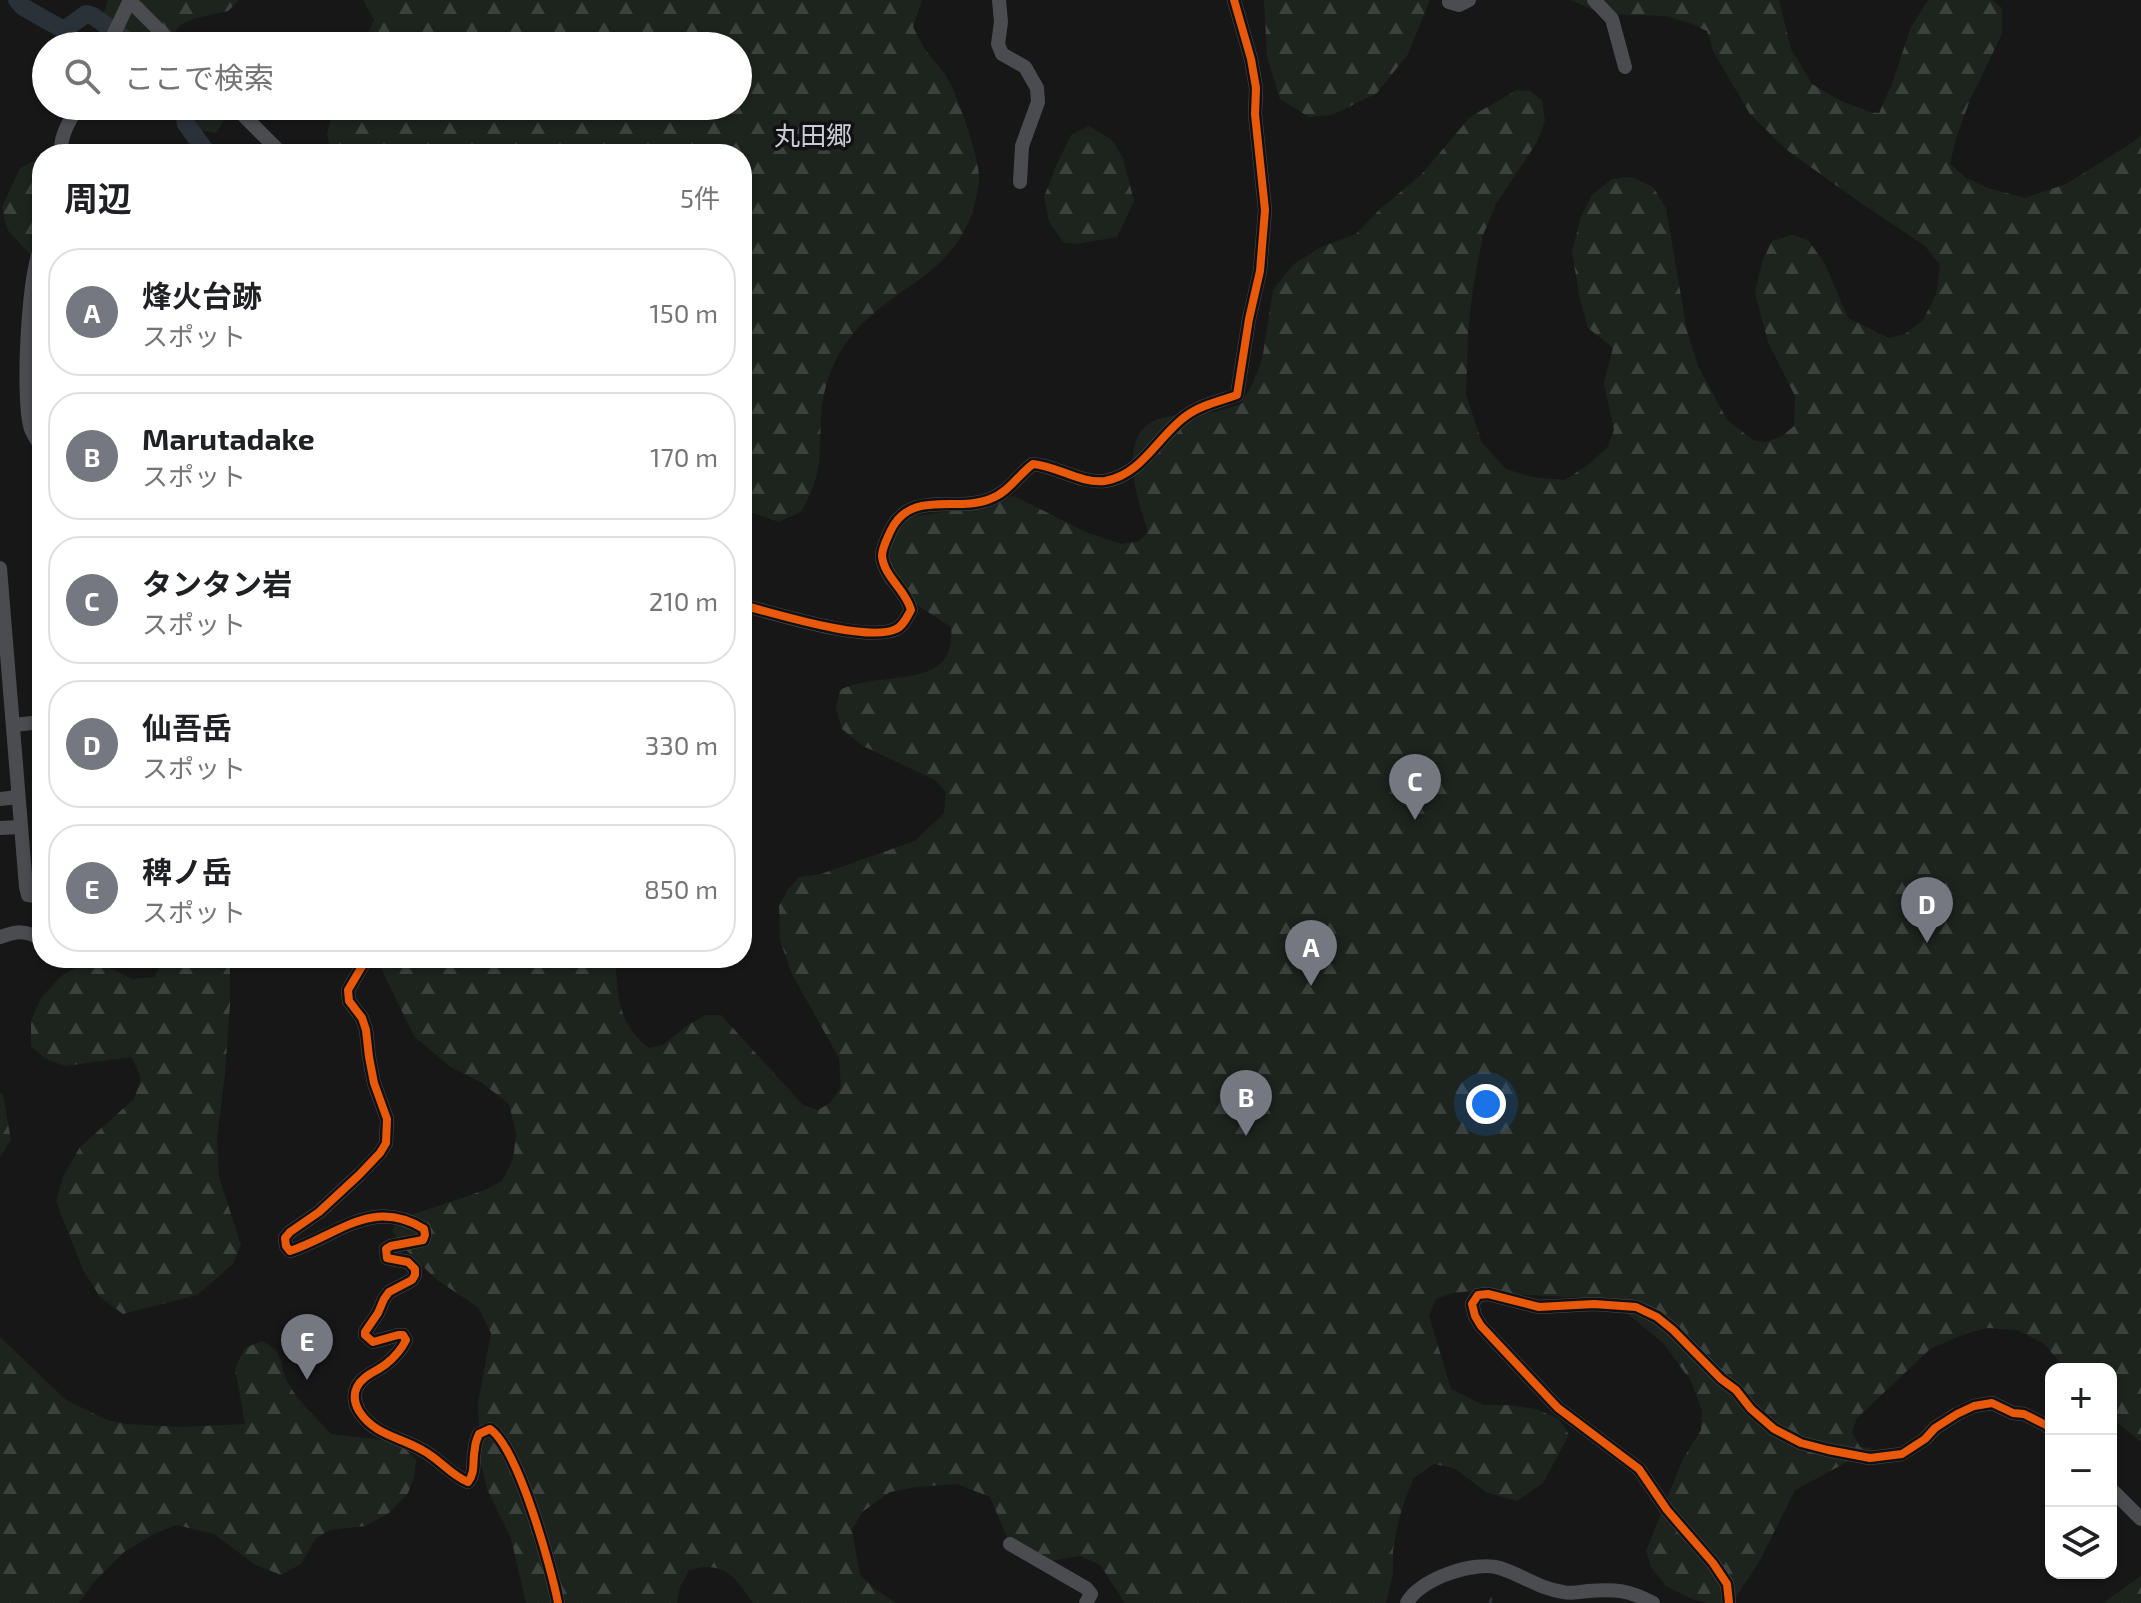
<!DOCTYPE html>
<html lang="ja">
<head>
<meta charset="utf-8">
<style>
	:root { --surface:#fff; --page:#f2f2f2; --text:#202124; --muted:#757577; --line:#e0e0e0; --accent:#757880 }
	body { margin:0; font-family:"Exo 2","Noto Sans JP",sans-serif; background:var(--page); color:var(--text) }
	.controls { position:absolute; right:24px; bottom:24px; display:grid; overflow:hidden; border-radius:16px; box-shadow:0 2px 6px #0004 }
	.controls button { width:72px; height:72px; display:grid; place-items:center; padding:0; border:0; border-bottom:2px solid var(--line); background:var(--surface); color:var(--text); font:40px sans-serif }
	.you { position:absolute; left:1486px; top:1104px; width:28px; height:28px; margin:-20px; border:6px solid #fff; border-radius:50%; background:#1a73e8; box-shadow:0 0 0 12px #1a73e833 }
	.badge { display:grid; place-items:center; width:52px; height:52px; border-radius:50%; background:var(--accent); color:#fff; font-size:26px; font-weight:700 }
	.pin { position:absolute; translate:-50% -66px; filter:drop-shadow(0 2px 4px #0008) }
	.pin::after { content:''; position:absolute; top:42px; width:28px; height:24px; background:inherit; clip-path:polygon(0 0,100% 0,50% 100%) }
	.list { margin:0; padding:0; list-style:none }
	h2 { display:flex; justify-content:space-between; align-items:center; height:104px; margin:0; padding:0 32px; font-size:34px }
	h2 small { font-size:26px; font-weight:400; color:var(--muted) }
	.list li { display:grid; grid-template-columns:52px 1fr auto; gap:24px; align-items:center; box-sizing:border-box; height:128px; margin:0 16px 16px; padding:0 16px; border:2px solid var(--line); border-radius:32px }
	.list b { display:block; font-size:30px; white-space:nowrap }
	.list p { margin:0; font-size:26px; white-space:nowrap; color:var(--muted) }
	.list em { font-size:26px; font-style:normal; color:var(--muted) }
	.icon { flex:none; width:44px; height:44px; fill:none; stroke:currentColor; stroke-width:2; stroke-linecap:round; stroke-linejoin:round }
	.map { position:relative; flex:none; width:2141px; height:1603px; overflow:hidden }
	.search { position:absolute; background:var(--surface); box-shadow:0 2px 6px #0004; left:32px; top:32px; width:720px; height:88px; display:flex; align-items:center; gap:20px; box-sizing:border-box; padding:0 28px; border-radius:44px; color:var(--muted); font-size:30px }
	.panel { position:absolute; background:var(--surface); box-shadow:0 2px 6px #0004; left:32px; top:144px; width:720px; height:824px; border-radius:32px }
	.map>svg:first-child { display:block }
	.forest { fill:url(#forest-firs) }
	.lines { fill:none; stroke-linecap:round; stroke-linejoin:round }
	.stream { stroke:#2a3239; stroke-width:3 }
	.river { stroke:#2a3239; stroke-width:18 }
	.minor { stroke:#4b4c50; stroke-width:14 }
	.cycleway-casing { stroke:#111113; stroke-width:13 }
	.cycleway { stroke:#e8590c; stroke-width:8 }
	.labels { text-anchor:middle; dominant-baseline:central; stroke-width:7; stroke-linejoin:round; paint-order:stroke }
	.quarter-label { font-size:26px; fill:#c9ccd4; stroke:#111113 }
</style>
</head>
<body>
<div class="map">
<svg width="2141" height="1603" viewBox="0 0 2141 1603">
	<defs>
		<pattern id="forest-firs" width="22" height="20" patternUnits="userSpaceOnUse" patternTransform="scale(2)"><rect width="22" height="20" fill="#1d241e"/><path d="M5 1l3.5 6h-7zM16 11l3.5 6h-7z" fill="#3b413d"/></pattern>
	</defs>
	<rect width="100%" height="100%" fill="#171717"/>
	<g class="forest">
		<path d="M108 0H239L228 11 196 18 180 25 172 36 182 46H105C104 31 101 14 108 0Z"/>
		<path d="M363 0H922L913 27C917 34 920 42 925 49 932 60 944 70 950 83 959 100 981 163 979 181 967 284 882 280 839 354 828 373 822 396 821 418 819 451 823 470 807 500 805 504 804 508 801 511 796 515 785 518 779 522L742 509V154H332L327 135 333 106H738V46H362L374 20Z"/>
		<path d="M1264 0H1430L1408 54 1377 93 1332 115 1309 117 1280 99 1267 56Z"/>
		<path d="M1570 0H1779L1791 49 1812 84 1841 101 1870 112 1879 113 1892 84 1911 27 1928 0H1992L2002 8V34L1970 100 1956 138 1950 164 1966 178 1988 188 2025 198 2066 184 2132 143 2141 135V1442L2111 1417V1369H2066L2043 1343 2017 1330 1987 1328 1962 1335 1930 1349 1857 1418 1852 1432 1860 1447 1873 1448 1795 1490 1759 1562 1736 1597 1721 1603H1708L1692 1599 1666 1586 1651 1567 1646 1551 1683 1459 1701 1430 1702 1411 1691 1381 1664 1344 1628 1314 1598 1299 1514 1294 1481 1290 1452 1293 1436 1299 1429 1316 1451 1389 1483 1405H1509L1536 1409 1559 1419 1569 1435 1543 1483 1517 1501 1486 1492 1454 1468 1434 1464 1414 1478 1405 1499 1398 1523 1393 1550V1573L1386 1603H1125L1100 1565 1079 1556 1031 1564 1012 1549 990 1497 957 1484 916 1487 890 1492 862 1512 852 1530 860 1575 875 1589 896 1603H753C735 1576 723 1560 689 1570L680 1587 677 1603H526L511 1538 487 1489 480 1459 478 1403 491 1333 478 1307 437 1280 402 1246 392 1231 400 1219 485 1190 502 1181 513 1160 516 1134 509 1104 482 1083 449 1066 414 1036 376 958H615C618 996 617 1023 649 1048L663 1045 685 1027 705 1015H721L803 1105 818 1110 830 1103 841 1087 839 1058 792 974 780 940 779 906 787 891 799 877 821 874 915 841 944 813 946 792 935 780 863 746 842 729 836 708 840 690C880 669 958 693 951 627L885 584 876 560 885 531 892 520 957 510 1014 496 1088 533 1121 544 1139 541 1148 532C1138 500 1113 431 1162 418 1180 413 1200 415 1218 411 1226 409 1234 406 1241 404L1252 385 1262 360 1273 290 1294 264 1319 248 1356 234 1381 208 1421 175 1470 117 1517 90 1530 91 1542 100 1545 121 1537 142 1496 204 1483 235 1473 288 1468 332 1466 395 1482 443 1506 469 1532 477 1565 480 1589 464 1607 448 1614 430 1604 383 1613 348 1588 328 1579 295 1572 251 1581 217 1592 195 1612 179 1632 177 1653 187 1666 208 1687 331 1698 366 1727 420 1753 440 1766 442 1782 436 1794 426 1795 396 1768 342 1755 293 1762 262 1772 241 1792 235 1808 240 1825 264 1848 318 1889 338 1905 334 1923 320 1936 294 1940 265 1925 246 1858 201 1787 150 1750 114 1713 51 1707 31 1692 24 1666 16 1605 14Z"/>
		<path d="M150 106H233L216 133 199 130 153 109Z"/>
		<path d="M1089 126 1112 140 1123 158 1134 201 1117 237 1075 244 1063 242 1049 221 1044 197 1056 166 1071 135Z"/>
		<path d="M42 157V263L34 259 7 229 2 207 20 168Z"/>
		<path d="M159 958H230V1005L225 1073 217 1137 219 1177 241 1245 233 1264 197 1295 123 1314 100 1297 83 1270 56 1201 63 1177 80 1147 134 1099 141 1079 132 1057 65 1066 46 1059 31 1046V1021L41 998 62 975 81 965 106 966 132 979 154 977 162 963Z"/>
		<path d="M0 1092 3 1095 11 1140 0 1157Z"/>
		<path d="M0 1337 66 1400 107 1420 126 1424 182 1427 245 1424 235 1368 245 1348 262 1341C289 1355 277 1367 290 1387 301 1404 318 1419 331 1434L398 1442 416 1460 414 1478 408 1493 389 1513 365 1526 330 1530 316 1538 301 1564 281 1575 254 1564 214 1534 176 1525 154 1534 124 1552 94 1582 79 1603H0Z"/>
		<path d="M2141 1576V1603H2103Z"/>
	</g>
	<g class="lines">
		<path class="stream" d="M1490 1603 1491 1599"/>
		<g class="river">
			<path d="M17 0 23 7 64 30 86 14 93 16 135 46"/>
			<path d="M183 106 186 124 208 154"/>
		</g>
		<g class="minor">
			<path d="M129 0 175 46"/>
			<path d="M999 0 1001 22 998 44 1002 54 1025 67 1037 88 1038 102 1022 146 1020 182"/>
			<path d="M1449 0V2L1459 5 1469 0"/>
			<path d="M1594 0 1612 19 1625 67"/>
			<path d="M108 46 130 0"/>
			<path d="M234 106 282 154"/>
			<path d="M61 154C59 137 70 120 78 106"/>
			<path d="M42 244C28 274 22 392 30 426 32 434 37 441 42 448"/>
			<path d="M0 568 26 887 28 895 42 897"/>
			<path d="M742 605C774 613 868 643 896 629 903 626 907 617 911 610 906 590 884 577 882 556 882 548 887 539 890 532 910 488 956 513 990 499 1008 493 1018 475 1033 464 1057 466 1081 484 1105 481 1142 475 1158 436 1186 416 1201 405 1220 401 1237 395L1249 319 1260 271 1265 210 1255 114 1256 88 1251 59 1234 0"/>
			<path d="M13 725 42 722"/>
			<path d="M0 799 18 797"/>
			<path d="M0 828 20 827"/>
			<path d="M0 937C18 931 24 930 42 939"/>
			<path d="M367 958 348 990 349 1001 362 1018 366 1030 369 1057 374 1083 387 1119 386 1143 380 1153 359 1175 319 1212 290 1232 285 1238 286 1246 290 1251C338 1235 372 1197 424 1229L425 1235 423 1240 391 1246 386 1249 387 1258 408 1262 415 1269V1275L412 1280 389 1292 384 1299 378 1313 365 1332V1335L373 1342 398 1335H403L406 1340C401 1350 395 1357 386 1364 376 1372 363 1375 357 1387 353 1395 355 1404 359 1411 374 1435 400 1437 422 1450 440 1459 450 1475 468 1482 476 1472 472 1461 475 1448 475 1443 477 1439 479 1434L490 1429C518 1448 551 1567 558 1603"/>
			<path d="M2111 1489 2141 1519"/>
			<path d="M1010 1544 1086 1588 1091 1594 1086 1603"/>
			<path d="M1407 1603C1419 1579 1475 1560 1500 1568 1522 1575 1540 1589 1563 1592 1572 1594 1580 1592 1588 1591 1616 1589 1629 1590 1653 1603"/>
			<path d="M1729 1603 1727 1584 1713 1563 1667 1510 1639 1469 1558 1408 1481 1326 1475 1316 1472 1304 1478 1295 1488 1294 1539 1307 1594 1304 1636 1307 1657 1317 1673 1330 1721 1379 1736 1390 1751 1409 1774 1429 1801 1443 1828 1450 1870 1458 1902 1454 1925 1439 1935 1428 1957 1414 1974 1406 1992 1403 2013 1413 2024 1414 2046 1425 2051 1430"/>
		</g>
		<g class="cycleway-casing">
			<g id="cycleway">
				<path d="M742 605C774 613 868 643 896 629 903 626 907 617 911 610 906 590 884 577 882 556 882 548 887 539 890 532 910 488 956 513 990 499 1008 493 1018 475 1033 464 1057 466 1081 484 1105 481 1142 475 1158 436 1186 416 1201 405 1220 401 1237 395L1249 319 1260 271 1265 210 1255 114 1256 88 1251 59 1234 0"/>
				<path d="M367 958 348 990 349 1001 362 1018 366 1030 369 1057 374 1083 387 1119 386 1143 380 1153 359 1175 319 1212 290 1232 285 1238 286 1246 290 1251C338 1235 372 1197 424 1229L425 1235 423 1240 391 1246 386 1249 387 1258 408 1262 415 1269V1275L412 1280 389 1292 384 1299 378 1313 365 1332V1335L373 1342 398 1335H403L406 1340C401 1350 395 1357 386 1364 376 1372 363 1375 357 1387 353 1395 355 1404 359 1411 374 1435 400 1437 422 1450 440 1459 450 1475 468 1482 476 1472 472 1461 475 1448 475 1443 477 1439 479 1434L490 1429C518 1448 551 1567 558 1603"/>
				<path d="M1729 1603 1727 1584 1713 1563 1667 1510 1639 1469 1558 1408 1481 1326 1475 1316 1472 1304 1478 1295 1488 1294 1539 1307 1594 1304 1636 1307 1657 1317 1673 1330 1721 1379 1736 1390 1751 1409 1774 1429 1801 1443 1828 1450 1870 1458 1902 1454 1925 1439 1935 1428 1957 1414 1974 1406 1992 1403 2013 1413 2024 1414 2046 1425 2051 1430"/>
			</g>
		</g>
		<use href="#cycleway" class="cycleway"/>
	</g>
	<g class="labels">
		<g class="quarter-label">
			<text x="813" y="134">丸田郷</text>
		</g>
	</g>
</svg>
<div class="controls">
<button>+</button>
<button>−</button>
<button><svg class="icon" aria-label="layers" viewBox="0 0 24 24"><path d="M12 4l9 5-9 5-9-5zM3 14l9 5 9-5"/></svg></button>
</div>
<div class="you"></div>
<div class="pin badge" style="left:1311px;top:986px">A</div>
<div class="pin badge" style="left:1246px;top:1136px">B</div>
<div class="pin badge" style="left:1415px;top:820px">C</div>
<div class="pin badge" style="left:1927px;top:943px">D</div>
<div class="pin badge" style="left:307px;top:1380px">E</div>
<div class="search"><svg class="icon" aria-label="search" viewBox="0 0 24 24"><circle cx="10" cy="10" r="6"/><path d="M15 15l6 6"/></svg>ここで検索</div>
<section class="panel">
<h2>周辺<small>5件</small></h2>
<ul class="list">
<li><span class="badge">A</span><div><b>烽火台跡</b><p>スポット</p></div><em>150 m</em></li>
<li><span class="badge">B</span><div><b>Marutadake</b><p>スポット</p></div><em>170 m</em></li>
<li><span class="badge">C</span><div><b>タンタン岩</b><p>スポット</p></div><em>210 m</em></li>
<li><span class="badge">D</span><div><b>仙吾岳</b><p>スポット</p></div><em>330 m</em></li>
<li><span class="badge">E</span><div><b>稗ノ岳</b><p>スポット</p></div><em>850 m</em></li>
</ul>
</section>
</div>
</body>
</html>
